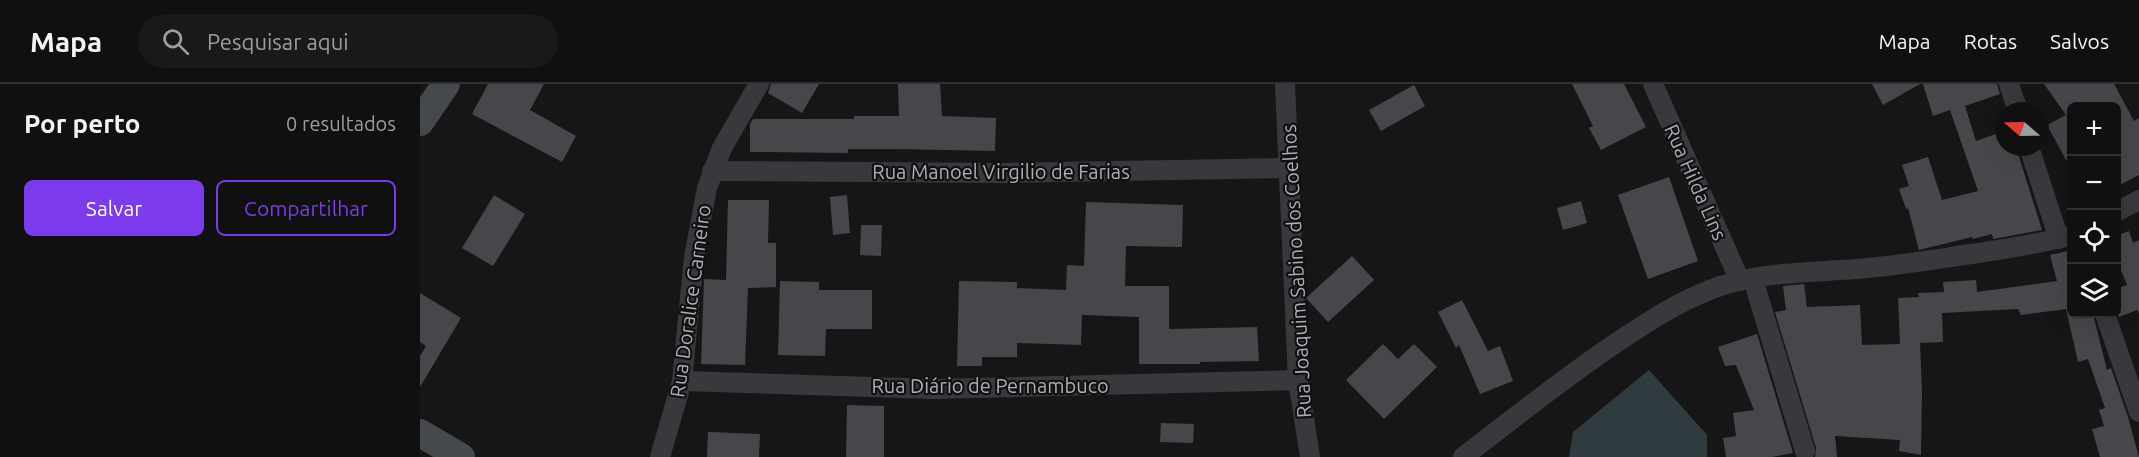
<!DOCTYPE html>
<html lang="pt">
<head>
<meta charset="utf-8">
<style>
	:root { --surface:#101011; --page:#19191a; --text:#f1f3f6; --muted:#9c9d9f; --line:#303031; --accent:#7c3aed }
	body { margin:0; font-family:Ubuntu,sans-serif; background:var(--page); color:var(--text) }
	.controls { position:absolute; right:18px; top:18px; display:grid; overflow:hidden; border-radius:9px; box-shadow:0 6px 24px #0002 }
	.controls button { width:54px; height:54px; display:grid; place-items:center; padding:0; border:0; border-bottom:2px solid var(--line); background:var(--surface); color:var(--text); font:30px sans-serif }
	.compass { position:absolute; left:1575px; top:18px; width:54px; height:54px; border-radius:50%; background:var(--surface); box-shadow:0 6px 24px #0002; rotate:290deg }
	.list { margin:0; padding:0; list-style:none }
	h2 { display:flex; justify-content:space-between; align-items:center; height:78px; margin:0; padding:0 24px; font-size:26px }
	h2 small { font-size:20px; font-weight:400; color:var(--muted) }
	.actions { display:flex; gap:12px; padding:18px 24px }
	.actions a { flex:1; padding:14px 0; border:2px solid var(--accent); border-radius:9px; text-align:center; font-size:21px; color:var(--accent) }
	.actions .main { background:var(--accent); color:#fff }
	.icon { flex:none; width:33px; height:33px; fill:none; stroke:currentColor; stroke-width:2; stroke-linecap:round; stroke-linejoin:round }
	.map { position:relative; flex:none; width:1719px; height:373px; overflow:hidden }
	header { display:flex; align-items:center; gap:36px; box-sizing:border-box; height:84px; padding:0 30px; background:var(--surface); border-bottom:2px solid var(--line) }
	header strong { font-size:28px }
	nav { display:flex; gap:33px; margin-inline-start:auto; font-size:21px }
	.search { width:420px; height:54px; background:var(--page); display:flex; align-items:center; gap:15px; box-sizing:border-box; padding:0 21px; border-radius:33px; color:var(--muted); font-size:22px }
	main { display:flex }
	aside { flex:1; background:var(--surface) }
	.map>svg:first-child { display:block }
	.water { fill:#303b3f }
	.building { fill:#45474a }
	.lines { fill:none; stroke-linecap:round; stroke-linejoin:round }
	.minor { stroke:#37393c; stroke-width:20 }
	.secondary { stroke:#45484c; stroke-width:28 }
	.labels { text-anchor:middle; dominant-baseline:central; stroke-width:4.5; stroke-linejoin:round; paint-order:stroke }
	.street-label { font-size:20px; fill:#a9b0b6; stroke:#111112 }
</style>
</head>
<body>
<header>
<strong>Mapa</strong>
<div class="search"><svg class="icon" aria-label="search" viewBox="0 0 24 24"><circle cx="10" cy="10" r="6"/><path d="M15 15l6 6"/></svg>Pesquisar aqui</div>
<nav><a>Mapa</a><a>Rotas</a><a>Salvos</a></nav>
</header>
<main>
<aside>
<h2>Por perto<small>0 resultados</small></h2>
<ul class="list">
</ul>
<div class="actions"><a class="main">Salvar</a><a>Compartilhar</a></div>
</aside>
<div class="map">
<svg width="1719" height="373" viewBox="0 0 1719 373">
	<rect width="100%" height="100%" fill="#161617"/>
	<path class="water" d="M1229 286 1287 351V373H1149L1153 348Z"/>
	<g class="building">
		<path d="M68 0H124L110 26 156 52 142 78 52 30Z"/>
		<path d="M351 0H399L382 29 348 9Z"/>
		<path d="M478 0H520L522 32 576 34 575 67 477 65H428V69L330 68V40L333 35H434V32H479Z"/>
		<path d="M1152 0H1204L1226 43 1181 66 1169 44 1173 42Z"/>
		<path d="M1452 0H1500L1463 21Z"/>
		<path d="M1503 0H1577L1580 10 1545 22 1556 57 1584 47V63H1596L1622 146 1573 155 1572 150 1553 155 1552 153 1499 166 1488 124 1486 125 1479 105 1489 102 1482 81 1508 73 1522 116 1558 107 1530 26 1513 32Z"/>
		<path d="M1624 0H1694L1714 37 1719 34V91L1696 103V22H1652V87L1627 41 1646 31Z"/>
		<path d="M994 1 1005 22 961 47 949 26Z"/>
		<path d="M1249 93 1278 177 1228 195 1198 111Z"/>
		<path d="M74 111 105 130 73 182 42 164Z"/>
		<path d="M427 111 430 149 413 151 410 113Z"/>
		<path d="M308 116H349L348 159H356V203L328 204 325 281 281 280 284 195 306 196Z"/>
		<path d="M1161 117 1167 139 1143 146 1137 124Z"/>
		<path d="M666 118 763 121 762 163 706 162 705 202H749V245L837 243 839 277 780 278V280H719V233L662 231 661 261 597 259V273H562V282H537L539 197 597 198V204L646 206 647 181 664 182Z"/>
		<path d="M441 141H462L461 172 440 171Z"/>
		<path d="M1709 147 1713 159 1719 156V229L1717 226 1699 233 1696 227V205L1707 201 1696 174V152Z"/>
		<path d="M1652 166V230H1673L1687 286 1691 284 1708 333 1719 373H1680L1672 345 1684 342 1679 326 1685 324 1668 275 1658 278 1646 225 1601 231 1598 225 1522 229 1523 258 1500 259 1502 307 1501 371 1479 367 1480 356 1415 352 1417 373H1395L1396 364 1355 228 1366 226 1363 202 1384 200 1387 223 1440 221 1442 261 1480 260 1478 214 1499 213 1498 209 1524 208 1523 198 1556 196 1557 208 1637 197 1630 171Z"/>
		<path d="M932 172 954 196 908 238 886 214Z"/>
		<path d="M360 197 399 198V206H452V245H406L405 272 358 271Z"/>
		<path d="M0 209 41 234 0 303V272L6 262 0 258Z"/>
		<path d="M1042 216 1068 267 1080 262 1093 297 1060 310 1039 261 1036 264 1018 228Z"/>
		<path d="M1337 250 1373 369 1352 373H1306L1303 354 1316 352 1313 329 1334 326 1316 281 1305 282 1298 263Z"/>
		<path d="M963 260 978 275 994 260 1017 283 964 335 926 296Z"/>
		<path d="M427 321 464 322V373H426Z"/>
		<path d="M741 339 774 340 773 359 740 358Z"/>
		<path d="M288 348 340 350 339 373H287Z"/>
	</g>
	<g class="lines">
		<g class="minor">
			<path d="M865 0 878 296 890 373"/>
			<path d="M1233 0 1320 197"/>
			<path d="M1589 0 1598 27"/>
			<path d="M1609 63 1639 155"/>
			<path d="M292 87 582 89 869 84"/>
			<path d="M1696 128 1719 116"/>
			<path d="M1333 195 1385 367"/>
			<path d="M1685 230 1719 328"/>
			<path d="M262 297 514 305 878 296"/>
			<path d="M240 373 262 297 274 173 287 104 302 64 339 0"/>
			<path d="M1043 373C1093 335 1141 296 1193 261 1232 235 1272 208 1318 197 1356 188 1397 188 1436 185 1476 182 1517 175 1558 169 1589 164 1621 160 1652 151"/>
		</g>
		<g class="secondary">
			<path d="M0 38 26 0"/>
			<path d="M0 349 41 373"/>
		</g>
	</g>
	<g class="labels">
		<g class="street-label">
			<text x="581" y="87">Rua Manoel Virgilio de Farias</text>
			<text transform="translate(1276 98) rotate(66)">Rua Hilda Lins</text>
			<text transform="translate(876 187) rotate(-93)">Rua Joaquim Sabino dos Coelhos</text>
			<text transform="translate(270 217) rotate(-82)">Rua Doralice Carneiro</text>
			<text x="570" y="301">Rua Diário de Pernambuco</text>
		</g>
	</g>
</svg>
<div class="controls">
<button>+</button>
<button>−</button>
<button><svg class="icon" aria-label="locate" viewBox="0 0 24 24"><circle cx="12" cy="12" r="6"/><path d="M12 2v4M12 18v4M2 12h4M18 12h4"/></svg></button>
<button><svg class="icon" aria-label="layers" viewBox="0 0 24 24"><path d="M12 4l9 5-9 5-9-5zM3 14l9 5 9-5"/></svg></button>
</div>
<svg class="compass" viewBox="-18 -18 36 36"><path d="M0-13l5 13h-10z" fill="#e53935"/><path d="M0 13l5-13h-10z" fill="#9c9d9f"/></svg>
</div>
</main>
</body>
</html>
